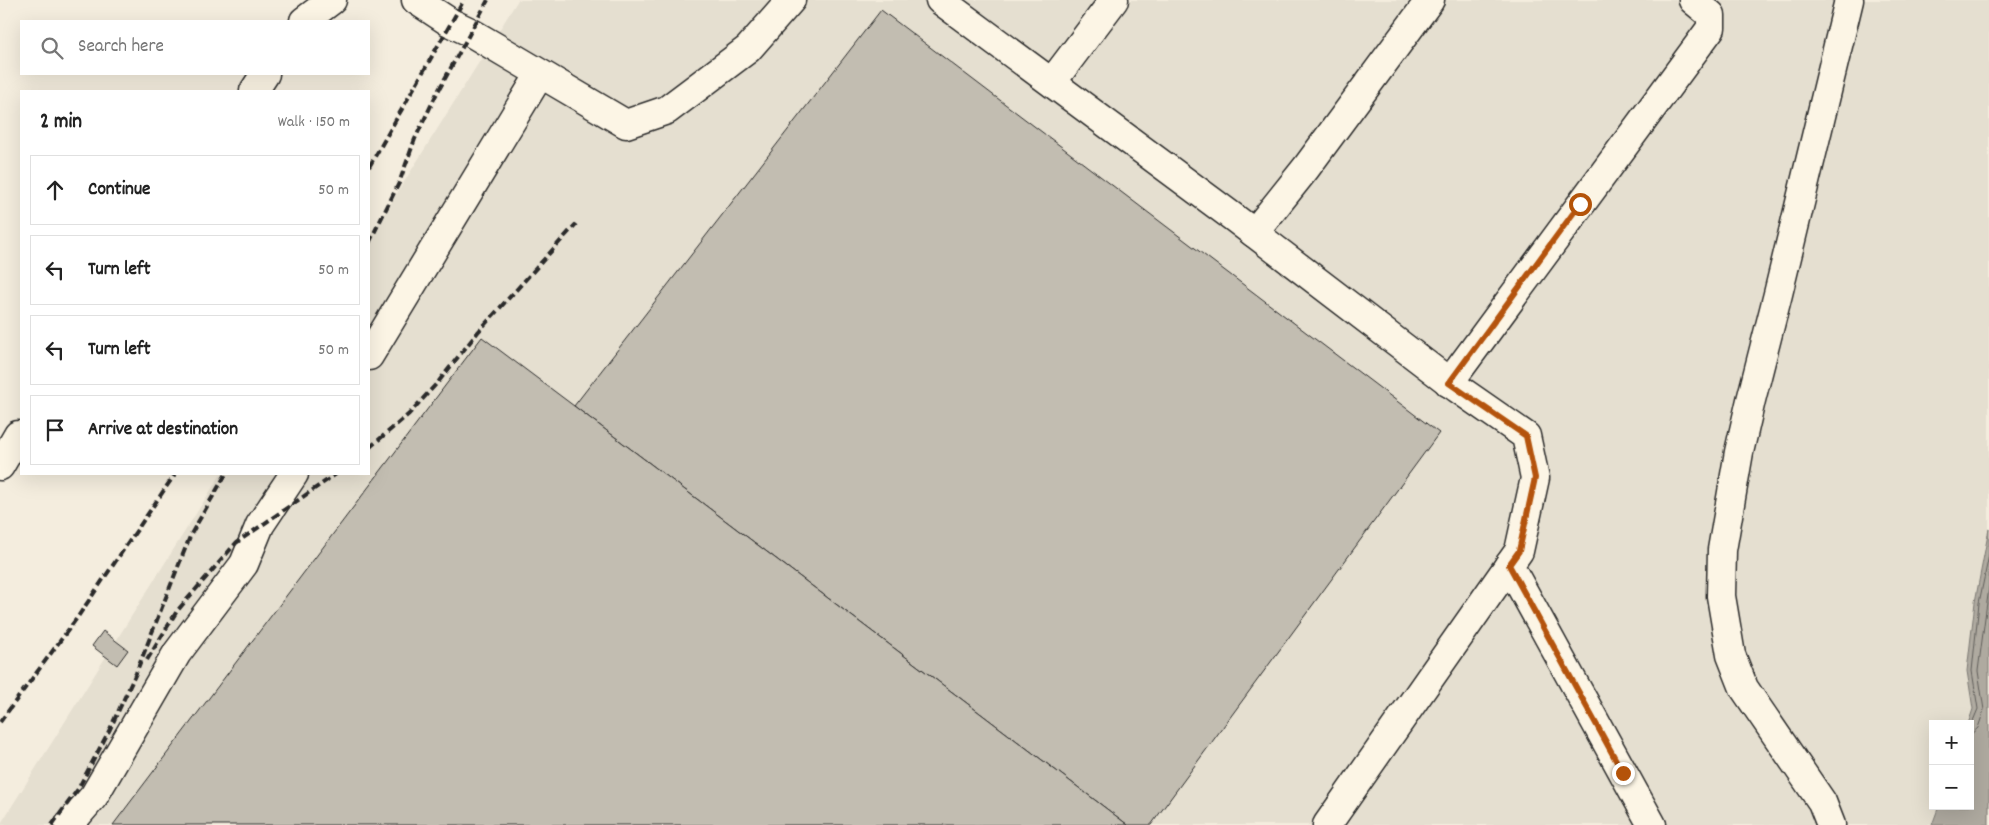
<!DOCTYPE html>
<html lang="en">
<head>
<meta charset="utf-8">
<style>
	:root { --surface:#fff; --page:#f6f6f6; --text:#222; --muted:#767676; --line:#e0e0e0 }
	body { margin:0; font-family:Dekko,sans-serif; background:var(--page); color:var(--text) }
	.controls { position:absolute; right:15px; bottom:15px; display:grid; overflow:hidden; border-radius:0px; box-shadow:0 5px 20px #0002 }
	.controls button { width:45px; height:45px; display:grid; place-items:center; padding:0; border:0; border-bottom:1px solid var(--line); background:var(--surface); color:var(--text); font:25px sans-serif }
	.stop { position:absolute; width:15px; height:15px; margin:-11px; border:4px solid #b45309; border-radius:50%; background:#fff }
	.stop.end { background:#b45309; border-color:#fff; box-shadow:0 1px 5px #0008 }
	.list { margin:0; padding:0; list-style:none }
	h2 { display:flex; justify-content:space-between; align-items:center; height:65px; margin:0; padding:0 20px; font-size:21px }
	h2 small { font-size:16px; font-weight:400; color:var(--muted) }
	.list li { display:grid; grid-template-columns:32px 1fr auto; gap:15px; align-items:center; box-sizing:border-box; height:70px; margin:0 10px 10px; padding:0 10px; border:1px solid var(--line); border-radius:0px }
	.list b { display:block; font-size:19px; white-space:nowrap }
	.list em { font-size:16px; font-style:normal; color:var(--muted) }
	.icon { flex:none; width:28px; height:28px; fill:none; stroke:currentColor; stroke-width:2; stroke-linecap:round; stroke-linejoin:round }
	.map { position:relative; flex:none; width:1989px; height:825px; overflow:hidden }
	.search { position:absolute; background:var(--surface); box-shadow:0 5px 20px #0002; left:20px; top:20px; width:350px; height:55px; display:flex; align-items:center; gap:12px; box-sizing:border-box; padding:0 18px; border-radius:0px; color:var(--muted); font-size:19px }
	.panel { position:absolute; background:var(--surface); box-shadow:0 5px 20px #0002; left:20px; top:90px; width:350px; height:385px; border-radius:0px }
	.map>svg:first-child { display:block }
	.built { fill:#e5dfd0 }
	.water { fill:#afaaa0; stroke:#7a7771 }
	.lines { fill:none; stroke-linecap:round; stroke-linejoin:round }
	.shore { stroke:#605e5a; stroke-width:1 }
	.building { fill:#c2bdb1; stroke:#2b2b2b }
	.minor-casing { stroke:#2b2b2b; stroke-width:31 }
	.minor { stroke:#fcf5e5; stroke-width:28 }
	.rail { stroke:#2b2b2b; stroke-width:4; stroke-dasharray:8 4; stroke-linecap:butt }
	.route { stroke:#b45309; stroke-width:6 }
</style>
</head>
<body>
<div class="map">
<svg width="1989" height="825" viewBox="0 0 1989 825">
	<rect width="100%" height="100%" fill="#f4edde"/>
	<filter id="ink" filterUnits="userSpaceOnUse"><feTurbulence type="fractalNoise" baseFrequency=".02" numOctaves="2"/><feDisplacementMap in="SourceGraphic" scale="10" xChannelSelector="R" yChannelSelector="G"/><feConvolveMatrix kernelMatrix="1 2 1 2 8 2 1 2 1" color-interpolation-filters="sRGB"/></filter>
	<g filter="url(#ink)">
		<path class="built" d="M518 0H1989V529L1975 602 1967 671 1973 709 1968 724H1933V806H1939L1932 825H0L221 474H369V238Z"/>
		<path class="water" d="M1989 529V825H1932L1939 806H1970V724H1968L1973 709 1967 671 1975 602Z"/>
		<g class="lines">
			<g class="shore">
				<path d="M1970 728 1978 709 1972 671 1979 603 1989 555"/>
				<path d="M1970 735 1978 728 1984 710 1978 671 1989 587"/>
			</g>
		</g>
		<g class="building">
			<path d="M881 10 1439 433 1151 825H1128L574 406Z"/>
			<path d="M482 337 574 406 1128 825H113Z"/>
			<path d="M103 631 128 650 117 665 92 646Z"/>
		</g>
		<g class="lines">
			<g class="minor-casing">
				<g id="minor">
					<path d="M416 0 451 23 470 32 626 124 667 110 748 49 791 0"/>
					<path d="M940 0 1233 217 1457 388 1526 436 1535 478 1519 551 1327 825"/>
					<path d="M304 21 332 0"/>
					<path d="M1052 82 1114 0"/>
					<path d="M254 91 265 74"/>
					<path d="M1254 233 1306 168 1430 0"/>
					<path d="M369 356 540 74"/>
					<path d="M1449 383 1711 28V15L1693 0"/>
					<path d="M0 466 18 435"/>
					<path d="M1509 565 1652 825"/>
					<path d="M69 825 94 796 177 653 244 564 260 525 294 474"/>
					<path d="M1831 825 1822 802 1744 688 1731 655 1721 596 1722 550 1739 452 1751 400 1778 294 1849 0"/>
				</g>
			</g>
			<use href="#minor" class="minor"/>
			<g class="rail">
				<path d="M369 167 464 0"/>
				<path d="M369 243 399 183 415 139 436 95 488 0"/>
				<path d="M369 448 409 414 439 381 478 332 576 224"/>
				<path d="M147 660 177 611 236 543 336 474"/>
				<path d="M0 722 77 618 175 474"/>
				<path d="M52 825 78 789 110 729 136 673 191 534 226 474"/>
			</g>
		</g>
	</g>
	<g class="lines" filter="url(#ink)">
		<path class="route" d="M1580 204 1449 383 1526 436 1535 478 1519 551 1509 565 1623 773"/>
	</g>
</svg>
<div class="controls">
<button>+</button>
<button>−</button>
</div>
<div class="stop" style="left:1580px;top:204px"></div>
<div class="stop end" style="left:1623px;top:773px"></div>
<div class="search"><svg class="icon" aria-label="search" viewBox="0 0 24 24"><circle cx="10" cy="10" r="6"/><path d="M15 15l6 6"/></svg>Search here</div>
<section class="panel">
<h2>2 min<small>Walk · 150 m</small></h2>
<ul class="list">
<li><svg class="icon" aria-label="ahead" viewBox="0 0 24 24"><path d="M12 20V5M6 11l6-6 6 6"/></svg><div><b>Continue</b></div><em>50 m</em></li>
<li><svg class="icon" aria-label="left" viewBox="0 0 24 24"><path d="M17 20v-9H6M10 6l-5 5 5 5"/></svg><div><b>Turn left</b></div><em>50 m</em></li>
<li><svg class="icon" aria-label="left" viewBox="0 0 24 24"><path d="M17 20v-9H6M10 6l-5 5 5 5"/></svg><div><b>Turn left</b></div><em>50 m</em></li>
<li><svg class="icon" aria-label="arrive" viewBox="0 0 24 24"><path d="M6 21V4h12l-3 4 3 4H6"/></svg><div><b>Arrive at destination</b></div></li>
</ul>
</section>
</div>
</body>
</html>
